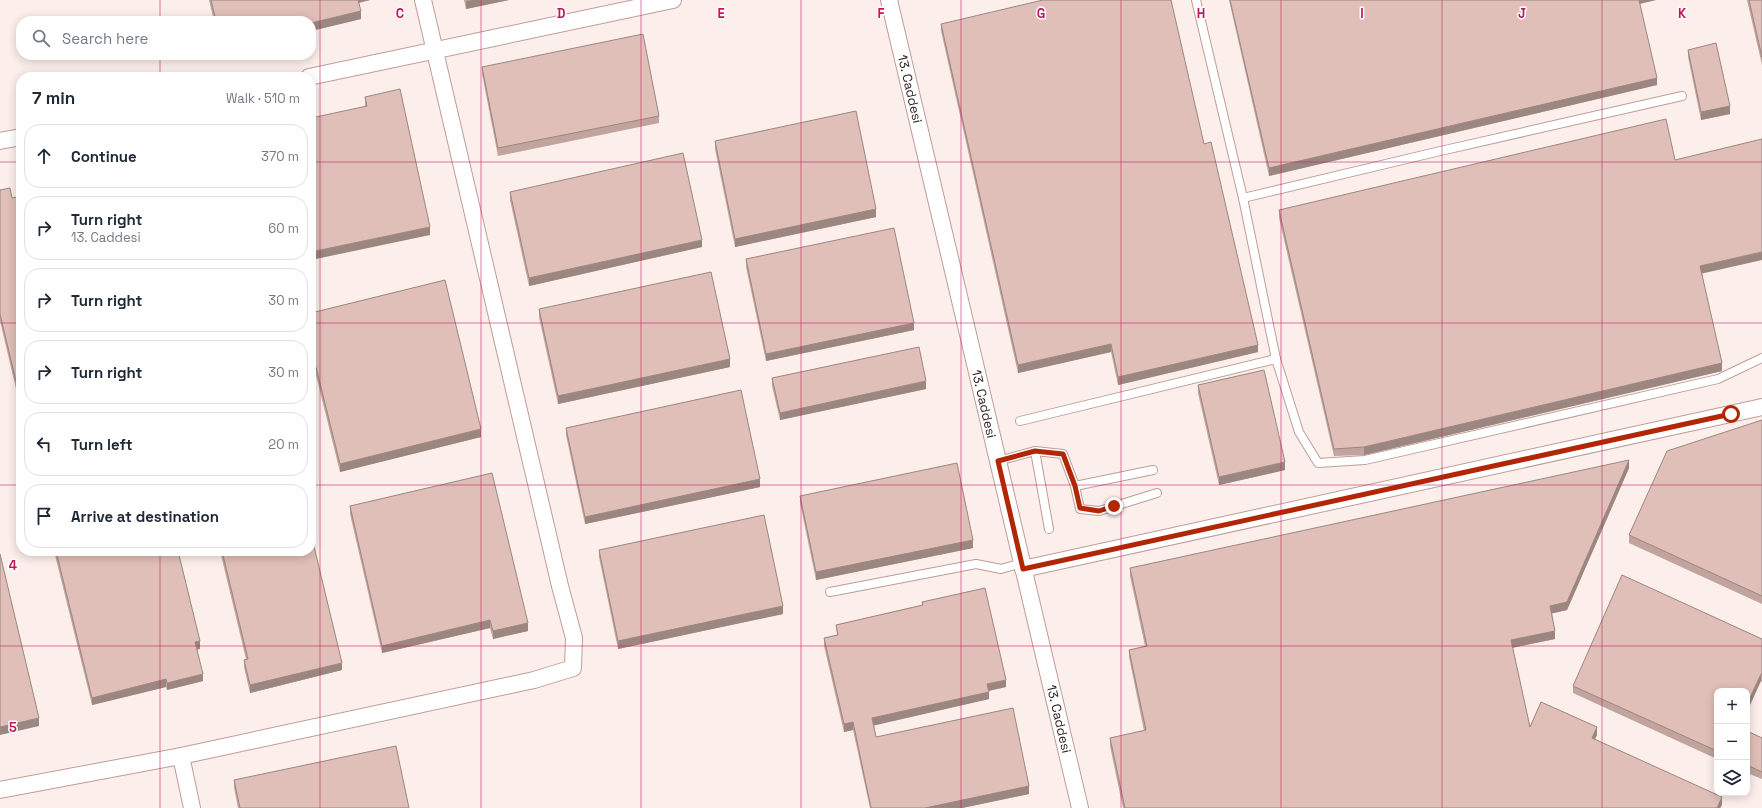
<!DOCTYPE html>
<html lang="en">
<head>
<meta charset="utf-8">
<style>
	:root { --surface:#fff; --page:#f2f2f3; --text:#1f2937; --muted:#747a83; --line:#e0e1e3 }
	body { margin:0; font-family:"Space Grotesk",sans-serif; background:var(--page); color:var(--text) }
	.controls { position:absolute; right:12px; bottom:12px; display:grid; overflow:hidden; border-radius:8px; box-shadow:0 2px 10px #0003 }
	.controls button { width:36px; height:36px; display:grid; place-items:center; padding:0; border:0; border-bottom:1px solid var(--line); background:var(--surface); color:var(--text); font:20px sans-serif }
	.stop { position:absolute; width:12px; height:12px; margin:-9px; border:3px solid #b22606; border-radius:50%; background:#fff }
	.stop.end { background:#b22606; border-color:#fff; box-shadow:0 1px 4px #0008 }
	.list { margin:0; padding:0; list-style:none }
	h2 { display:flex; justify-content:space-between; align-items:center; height:52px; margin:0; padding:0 16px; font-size:17px }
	h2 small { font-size:13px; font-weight:400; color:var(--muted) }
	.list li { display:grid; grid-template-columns:26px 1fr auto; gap:12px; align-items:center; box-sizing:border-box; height:64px; margin:0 8px 8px; padding:0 8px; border:1px solid var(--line); border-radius:16px }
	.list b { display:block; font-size:15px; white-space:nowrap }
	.list p { margin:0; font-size:13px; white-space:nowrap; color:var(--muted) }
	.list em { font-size:13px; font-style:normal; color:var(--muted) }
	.icon { flex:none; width:22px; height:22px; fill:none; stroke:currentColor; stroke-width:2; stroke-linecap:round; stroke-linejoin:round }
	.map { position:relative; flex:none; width:1762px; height:808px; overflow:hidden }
	.search { position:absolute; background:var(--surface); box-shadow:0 2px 10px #0003; left:16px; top:16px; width:300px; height:44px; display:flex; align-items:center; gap:10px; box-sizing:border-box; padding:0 14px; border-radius:16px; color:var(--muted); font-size:15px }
	.panel { position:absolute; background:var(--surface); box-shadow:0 2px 10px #0003; left:16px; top:72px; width:300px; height:484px; border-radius:16px }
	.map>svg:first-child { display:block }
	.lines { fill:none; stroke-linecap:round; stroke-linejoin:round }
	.service-casing { stroke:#be9e97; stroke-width:10 }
	.minor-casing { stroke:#be9e97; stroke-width:18 }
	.service { stroke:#fff; stroke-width:8 }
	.minor { stroke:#fff; stroke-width:16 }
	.wall { fill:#c0a49d }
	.shaded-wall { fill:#9c8680 }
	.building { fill:#dfbfb7; stroke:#9c8680 }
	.route { stroke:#b22606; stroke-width:5 }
	.grid { fill:none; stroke:#c2185b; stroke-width:1; stroke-opacity:0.55 }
	.labels { text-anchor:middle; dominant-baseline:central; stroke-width:3; stroke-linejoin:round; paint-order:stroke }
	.street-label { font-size:13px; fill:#2f2220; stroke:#fff }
	.grid-label { font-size:13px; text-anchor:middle; font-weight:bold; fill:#c2185b; stroke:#fff; stroke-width:3; stroke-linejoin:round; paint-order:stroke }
</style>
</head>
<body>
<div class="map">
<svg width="1762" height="808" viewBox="0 0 1762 808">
	<rect width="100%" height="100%" fill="#fceeeb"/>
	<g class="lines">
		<g class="service-casing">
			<g id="service">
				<path d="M1196 0 1243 198 1276 359 1299 432 1318 463 1365 460 1718 379 1762 358"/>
				<path d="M1243 198 1436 152 1682 96"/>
				<path d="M1020 421 1276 359"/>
				<path d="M1035 451 1049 529"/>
				<path d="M998 461 1035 451 1063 454 1075 486 1080 509 1099 511 1157 493"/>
				<path d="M1075 486 1153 470"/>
				<path d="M830 592 976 564 1001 569 1022 563"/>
			</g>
		</g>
		<g class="minor-casing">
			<g id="minor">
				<path d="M889 0 1080 808"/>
				<path d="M309 77 673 0"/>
				<path d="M0 141 21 137"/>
				<path d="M1023 569 1762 407"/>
				<path d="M181 756 192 808"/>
				<path d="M0 790 181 756 534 680 573 668 574 638 560 586 423 0"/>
			</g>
		</g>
		<use href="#service" class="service"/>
		<use href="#minor" class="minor"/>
	</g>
	<g class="wall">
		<path d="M209 0H370L359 3 361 19 311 31V21H214Z"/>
		<path d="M464 0H509L466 9Z"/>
		<path d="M1229 0H1656L1640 4 1657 85 1269 176Z"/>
		<path d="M1747 0H1762V65Z"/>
		<path d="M941 24 1204 144 1258 352 1118 385 1111 352 1018 373 941 31Z"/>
		<path d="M1688 50 1730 114 1701 120 1688 57Z"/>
		<path d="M482 67 659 116V123L498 156 482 74Z"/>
		<path d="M365 97 430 235 365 106Z"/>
		<path d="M715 141 876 217 735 247 715 149Z"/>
		<path d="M1675 160 1702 274 1722 371 1364 455 1334 456 1279 218V210Z"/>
		<path d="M0 190 12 198 21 196V410L0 321Z"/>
		<path d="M510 192 702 247 529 286 510 200Z"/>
		<path d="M746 259 914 330 766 361 746 267Z"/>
		<path d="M539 309 730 367 558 404 539 317Z"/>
		<path d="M311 313 481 437 340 472 311 355Z"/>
		<path d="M772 378 926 389 780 420 772 386Z"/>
		<path d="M1198 385 1285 470 1219 485 1198 393Z"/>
		<path d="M1762 420V604L1629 543V535Z"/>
		<path d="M566 428 760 487 585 524 566 435Z"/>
		<path d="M1629 468 1567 610 1552 613 1555 639 1512 648 1530 727 1597 735 1595 739 1722 805 1720 808H1123L1110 746V738L1144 731 1129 657V650L1145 646 1130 576V568Z"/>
		<path d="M800 496 973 548 816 580 800 503Z"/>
		<path d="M350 506 528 631 493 639 490 628 382 653 350 514Z"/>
		<path d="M599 550 783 614 618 649 599 557Z"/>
		<path d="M54 551H178L200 649H197L203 681 167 690 166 687 92 705Z"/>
		<path d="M220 551H311L342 670 250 693 244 667V660L246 659Z"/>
		<path d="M922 602 1006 687 989 691V699L874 725 876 737 1029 794 962 808H870L853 730 844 732 824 646V638L837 635 836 625 922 605Z"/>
		<path d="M1762 639V682L1761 681 1717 691V759L1573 693V686Z"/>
		<path d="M1747 731 1762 738V779L1747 773Z"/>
		<path d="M234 780 409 808H238L234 787Z"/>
	</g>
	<g class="shaded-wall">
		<path d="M357 0H370L357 3Z"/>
		<path d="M473 0H509L466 9V1Z"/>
		<path d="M1638 0H1656L1638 4Z"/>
		<path d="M361 11V19L311 31V23Z"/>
		<path d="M1657 78V85L1269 176V168Z"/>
		<path d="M1730 106V114L1701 120V112Z"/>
		<path d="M876 209V217L735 247V239Z"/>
		<path d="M430 227V235L311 260V252Z"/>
		<path d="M702 240V247L529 286V278Z"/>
		<path d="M1762 252V260L1700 274V266Z"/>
		<path d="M914 323V330L766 361V354Z"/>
		<path d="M1111 344V352L1018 373V365Z"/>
		<path d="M1258 345V352L1118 385V377Z"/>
		<path d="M730 359V367L558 404V396Z"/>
		<path d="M1722 363V371L1364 455V447Z"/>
		<path d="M926 381V389L780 420V413Z"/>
		<path d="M481 429V437L340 472V464Z"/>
		<path d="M1629 460V468L1567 610 1550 614V606Z"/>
		<path d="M1285 462V470L1219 485V477Z"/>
		<path d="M760 479V487L585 524V517Z"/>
		<path d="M973 540V548L816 580V572Z"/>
		<path d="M783 606V614L618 649V641Z"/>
		<path d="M490 620V628L382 653V646Z"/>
		<path d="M528 623V631L493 639V631Z"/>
		<path d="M1555 631V639L1511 648V640Z"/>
		<path d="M200 641V649L195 650V642Z"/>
		<path d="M342 663V670L250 693V685Z"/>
		<path d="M203 674V681L167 690V683Z"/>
		<path d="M1761 674V681L1747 712V704Z"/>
		<path d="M166 679V687L92 705V698Z"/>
		<path d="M1006 680V687L987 691V684Z"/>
		<path d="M989 692V699L872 726V718Z"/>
		<path d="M39 718V726L0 735V727Z"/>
		<path d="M853 722V730L844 732V724Z"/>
		<path d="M1597 727V735L1592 745V738Z"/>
		<path d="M1029 786V794L962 808H925Z"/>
		<path d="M1722 797V805L1720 808H1717Z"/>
	</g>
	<g class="building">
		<path d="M211 0H358L361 11 311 23V21H216Z"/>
		<path d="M1043 0H1171L1204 144 1211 142 1258 345 1118 377 1111 344 1018 365 941 24Z"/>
		<path d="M1230 0H1639L1657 78 1269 168Z"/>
		<path d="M1749 0H1762V57Z"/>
		<path d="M643 34 659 116 498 148 482 67Z"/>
		<path d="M1716 43 1730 106 1701 112 1688 50Z"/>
		<path d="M400 89 430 227 311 252V118L367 106 365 97Z"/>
		<path d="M856 111 876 209 735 239 715 141Z"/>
		<path d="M1666 119 1675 160 1762 139V252L1700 266 1722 363 1364 447 1334 449 1279 210Z"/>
		<path d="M683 153 702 240 529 278 510 192Z"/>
		<path d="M10 188 12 198 21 196V402L0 314V190Z"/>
		<path d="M894 228 914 323 766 354 746 259Z"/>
		<path d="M711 272 730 359 558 396 539 309Z"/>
		<path d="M445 280 481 429 340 464 311 347V313Z"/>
		<path d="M919 347 926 381 780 413 772 378Z"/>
		<path d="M1264 370 1285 462 1219 477 1198 385Z"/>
		<path d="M741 390 760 479 585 517 566 428Z"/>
		<path d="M1762 420V596L1629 535 1667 451Z"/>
		<path d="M1629 460 1567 602 1550 606 1555 631 1511 640 1530 727 1541 702 1597 727 1592 738 1722 797 1717 808H1125L1110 738 1146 730 1129 650 1147 646 1130 568Z"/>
		<path d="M957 463 973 540 816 572 800 496Z"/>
		<path d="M492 473 528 623 493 631 490 620 382 646 350 506Z"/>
		<path d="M764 515 783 606 618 641 599 550Z"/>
		<path d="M311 534 342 663 250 685 244 660 248 659 222 551H311Z"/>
		<path d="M56 551H178L200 641 195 642 203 674 167 683 166 679 92 698Z"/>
		<path d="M0 554 39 718 0 727Z"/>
		<path d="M1622 575 1762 639V674H1761L1747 704V691H1717V751L1573 686Z"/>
		<path d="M985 588 1006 680 987 684 989 692 872 718 876 737 1013 708 1029 786 925 808H871L853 722 844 724 824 638 838 635 836 625 923 605 922 602Z"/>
		<path d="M1747 731 1762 738V772L1747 765Z"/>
		<path d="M396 746 409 808H240L234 780Z"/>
	</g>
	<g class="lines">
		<path class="route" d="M1114 506 1099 511 1080 508 1075 486 1063 454 1035 451 998 461 1023 569 1731 414"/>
	</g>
	<path class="grid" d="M160 0V21M320 0V808M481 0V808M641 0V808M801 0V808M961 0V808M1121 0V808M1281 0V808M1442 0V808M1602 0V808M160 55V77M0 162H21M311 162H1762M0 323H21M311 323H1762M0 485H21M311 485H1762M160 551V808M0 646H1762"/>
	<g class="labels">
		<g class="street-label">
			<text transform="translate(910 89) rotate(77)">13. Caddesi</text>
			<text transform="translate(984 404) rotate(77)">13. Caddesi</text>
			<text transform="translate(1059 719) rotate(77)">13. Caddesi</text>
		</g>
	</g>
	<g class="grid-label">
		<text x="400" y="18">C</text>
		<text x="561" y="18">D</text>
		<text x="721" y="18">E</text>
		<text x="881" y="18">F</text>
		<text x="1041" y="18">G</text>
		<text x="1201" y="18">H</text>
		<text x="1362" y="18">I</text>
		<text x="1522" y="18">J</text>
		<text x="1682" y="18">K</text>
		<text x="13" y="570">4</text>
		<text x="13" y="732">5</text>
	</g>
</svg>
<div class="controls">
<button>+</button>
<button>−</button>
<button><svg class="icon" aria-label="layers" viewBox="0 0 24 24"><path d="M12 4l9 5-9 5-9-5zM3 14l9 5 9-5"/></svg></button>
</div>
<div class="stop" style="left:1731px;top:414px"></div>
<div class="stop end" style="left:1114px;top:506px"></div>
<div class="search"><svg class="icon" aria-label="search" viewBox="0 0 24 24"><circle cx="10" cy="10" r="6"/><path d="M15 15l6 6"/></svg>Search here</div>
<section class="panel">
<h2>7 min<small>Walk · 510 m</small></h2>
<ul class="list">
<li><svg class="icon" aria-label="ahead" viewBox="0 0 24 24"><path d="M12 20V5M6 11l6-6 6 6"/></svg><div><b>Continue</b></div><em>370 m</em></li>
<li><svg class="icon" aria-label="right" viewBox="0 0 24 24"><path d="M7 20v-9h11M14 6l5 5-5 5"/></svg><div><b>Turn right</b><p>13. Caddesi</p></div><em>60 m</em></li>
<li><svg class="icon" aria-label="right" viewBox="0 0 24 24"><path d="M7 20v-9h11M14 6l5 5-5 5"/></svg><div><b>Turn right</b></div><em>30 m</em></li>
<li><svg class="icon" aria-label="right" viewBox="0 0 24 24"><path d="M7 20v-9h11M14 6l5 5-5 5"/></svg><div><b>Turn right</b></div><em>30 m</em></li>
<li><svg class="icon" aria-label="left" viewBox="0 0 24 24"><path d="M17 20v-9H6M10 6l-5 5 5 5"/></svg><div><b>Turn left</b></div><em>20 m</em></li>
<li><svg class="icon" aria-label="arrive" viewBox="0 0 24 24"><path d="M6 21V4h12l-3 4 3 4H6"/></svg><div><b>Arrive at destination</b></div></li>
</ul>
</section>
</div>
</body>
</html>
